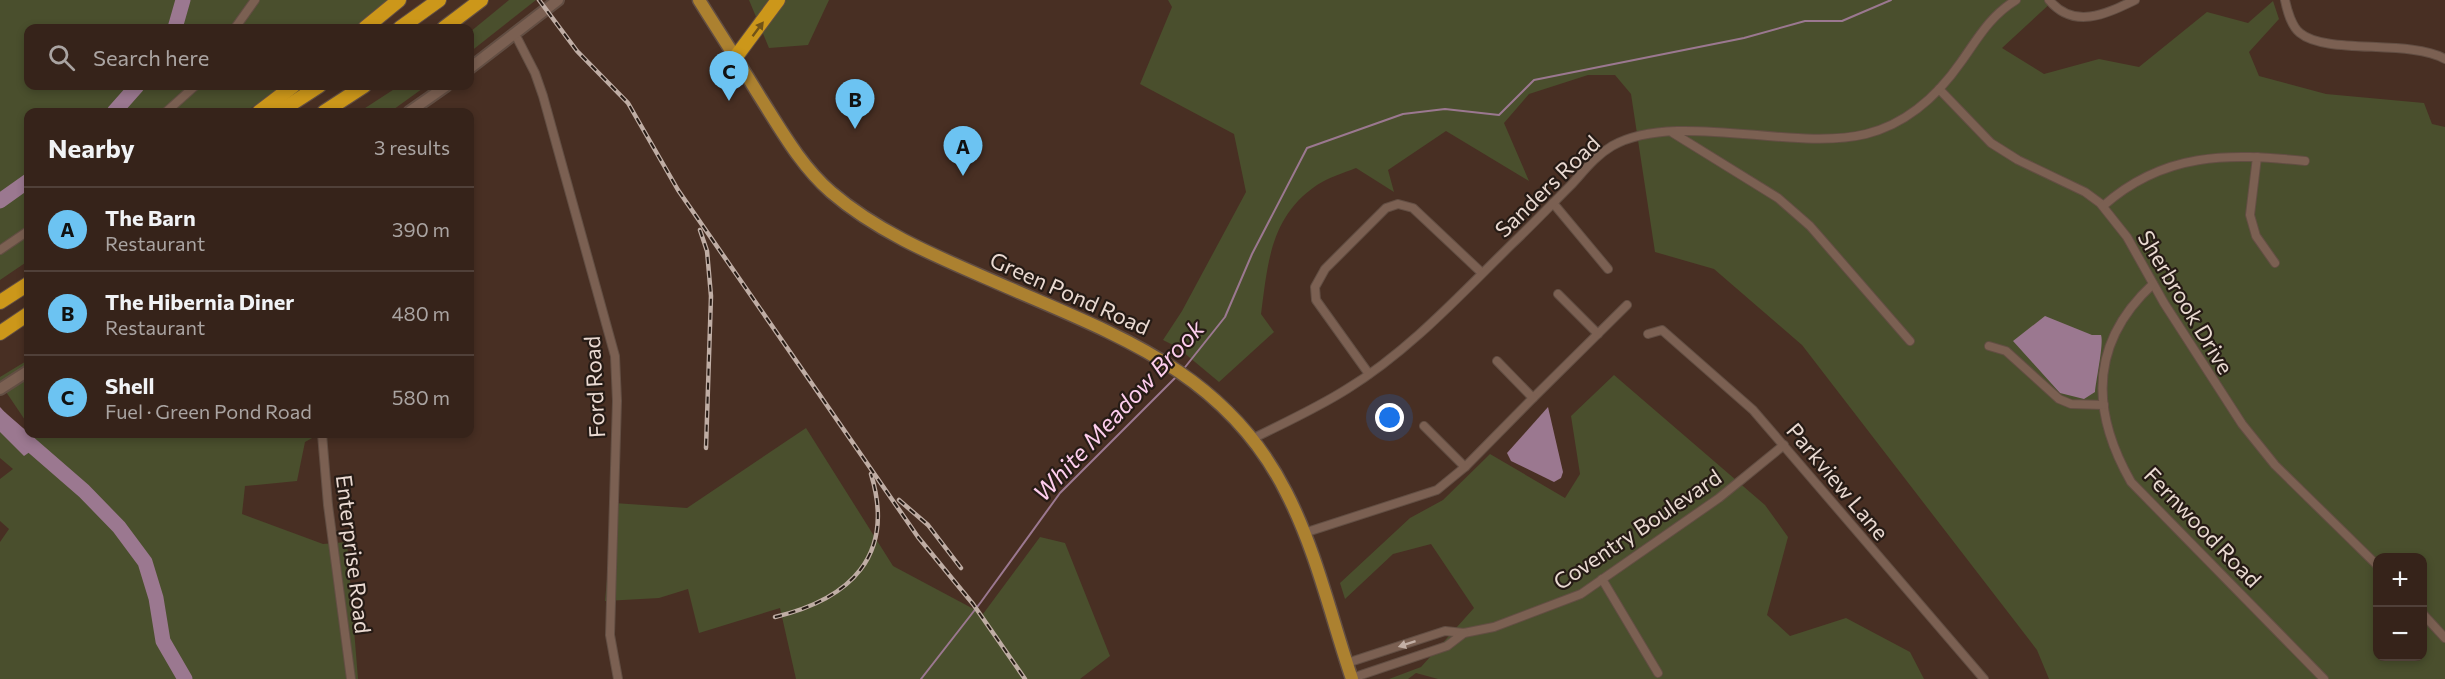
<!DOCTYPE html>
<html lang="en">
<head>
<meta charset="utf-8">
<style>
	:root { --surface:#36231a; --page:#412f27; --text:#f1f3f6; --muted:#aaa4a2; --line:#504039; --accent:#6cc3f2 }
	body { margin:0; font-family:Commissioner,sans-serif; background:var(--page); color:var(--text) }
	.controls { position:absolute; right:18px; bottom:18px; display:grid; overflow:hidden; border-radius:12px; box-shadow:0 3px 9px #0003 }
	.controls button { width:54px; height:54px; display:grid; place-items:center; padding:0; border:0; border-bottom:2px solid var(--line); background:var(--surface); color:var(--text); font:30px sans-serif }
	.you { position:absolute; left:1390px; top:418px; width:21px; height:21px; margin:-15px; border:4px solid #fff; border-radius:50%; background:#1a73e8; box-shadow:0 0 0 9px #1a73e833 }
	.badge { display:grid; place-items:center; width:39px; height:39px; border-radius:50%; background:var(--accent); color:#111; font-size:20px; font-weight:700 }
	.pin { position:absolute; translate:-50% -50px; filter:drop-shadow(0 2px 3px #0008) }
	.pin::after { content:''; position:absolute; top:32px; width:21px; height:18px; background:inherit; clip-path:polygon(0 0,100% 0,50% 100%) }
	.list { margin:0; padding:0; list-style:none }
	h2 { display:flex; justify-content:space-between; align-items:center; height:78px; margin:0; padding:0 24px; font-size:26px }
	h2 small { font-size:20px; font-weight:400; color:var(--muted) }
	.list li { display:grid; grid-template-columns:39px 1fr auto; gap:18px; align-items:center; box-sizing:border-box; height:84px; padding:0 24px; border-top:2px solid var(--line) }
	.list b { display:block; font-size:22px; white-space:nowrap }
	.list p { margin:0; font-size:20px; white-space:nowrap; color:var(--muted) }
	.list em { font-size:20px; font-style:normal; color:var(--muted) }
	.icon { flex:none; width:33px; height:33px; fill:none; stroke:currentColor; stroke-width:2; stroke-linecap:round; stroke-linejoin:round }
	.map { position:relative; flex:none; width:2445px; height:679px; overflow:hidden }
	.search { position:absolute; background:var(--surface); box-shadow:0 3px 9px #0003; left:24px; top:24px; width:450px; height:66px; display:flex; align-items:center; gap:15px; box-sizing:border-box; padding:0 21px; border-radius:12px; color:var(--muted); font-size:22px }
	.panel { position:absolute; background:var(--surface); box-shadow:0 3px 9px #0003; left:24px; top:108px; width:450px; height:330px; border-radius:12px }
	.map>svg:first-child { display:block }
	.green { fill:#4a4f2d; fill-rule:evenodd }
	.water { fill:#9b7890 }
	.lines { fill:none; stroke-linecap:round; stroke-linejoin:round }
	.stream { stroke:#9b7890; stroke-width:2 }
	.river { stroke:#9b7890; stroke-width:15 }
	.street-casing { stroke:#624e43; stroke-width:10 }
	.secondary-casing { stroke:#624e43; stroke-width:14 }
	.primary-casing { stroke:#624e43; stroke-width:15 }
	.highway-casing { stroke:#624e43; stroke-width:16 }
	.street { stroke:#7b6052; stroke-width:8 }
	.secondary { stroke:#7b6052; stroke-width:10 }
	.primary { stroke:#ac8130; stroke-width:12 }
	.highway { stroke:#cc971a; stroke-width:14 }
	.rail-casing { stroke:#bfada4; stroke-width:4.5 }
	.rail { stroke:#261b15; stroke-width:2; stroke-dasharray:7; stroke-linecap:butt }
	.oneway { fill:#715317 }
	.oneway2 { fill:#c3afa5 }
	.labels { text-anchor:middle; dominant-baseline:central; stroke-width:4.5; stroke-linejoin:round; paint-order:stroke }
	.street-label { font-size:22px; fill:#eadad2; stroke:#261b15 }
	.water-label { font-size:24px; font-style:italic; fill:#fdcded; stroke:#261b15 }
</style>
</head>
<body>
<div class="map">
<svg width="2445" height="679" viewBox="0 0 2445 679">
	<rect width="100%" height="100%" fill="#482f23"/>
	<g class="green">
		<path d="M0 0H407L367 28H28V86H284L245 112H28V261L0 280Z"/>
		<path d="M509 0H536L470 52V32Z"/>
		<path d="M749 0H829L808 45 769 48Z"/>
		<path d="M1168 0H2054L2002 48 2044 74 2099 59 2139 67 2207 12 2248 23 2273 1 2279 19 2249 52 2259 76 2326 94 2424 103 2432 124 2445 127V679H2049L2037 650 1802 345 1714 269 1655 252 1631 94 1615 75H1588L1529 94 1504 123 1529 181 1446 131 1388 170 1394 192 1356 168C1343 173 1328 178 1317 185 1270 217 1268 263 1261 314L1274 332 1219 382 1177 347 1163 340 1182 311 1246 192 1234 134 1140 84 1172 7ZM2378 558H2422V656H2378Z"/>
		<path d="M399 86H426L390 112H359Z"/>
		<path d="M28 360V434H314V437L305 442 297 481 245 486 242 514 323 544 347 542 358 679H0V542L9 529 0 521V479L13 469 0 458V429L19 441 27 423 0 383V377Z"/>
		<path d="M1614 375 1765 505 1788 537 1767 615 1790 636 1846 618 1910 652 1924 679H1438L1416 673 1408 679H1389L1421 667 1474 608 1431 544 1393 554 1345 599 1340 583 1410 518 1443 500 1490 454 1565 498 1580 474 1571 416Z"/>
		<path d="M806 428 893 566 983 614 1040 537 1065 543 1110 656 1080 679H796L780 608 699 633 688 589 659 598 605 601 614 503 687 508Z"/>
	</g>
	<g class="water">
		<path d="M2045 316 2092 335H2101C2104 343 2096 380 2095 392L2084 399 2060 393 2013 341Z"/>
		<path d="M0 407 37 447 24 456 0 432Z"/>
		<path d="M1548 407 1563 472 1561 478 1554 482 1511 461 1507 453Z"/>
	</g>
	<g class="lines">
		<g class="stream">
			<path d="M1182 371 1225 317 1252 254 1307 148 1403 114 1445 109 1499 115 1534 80 1744 38 1805 21H1842L1891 0"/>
			<path d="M921 679 981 602 1060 493 1176 377"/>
		</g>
		<g class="river">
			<path d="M175 28 183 0"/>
			<path d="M114 112 137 86"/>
			<path d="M0 201 28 181"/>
			<path d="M0 418 84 491 119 527 145 562 156 598 163 641 185 679"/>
		</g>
		<g class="street-casing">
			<g id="street">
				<path d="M2049 0C2074 30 2106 14 2135 0"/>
				<path d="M2285 0C2287 10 2292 27 2300 33 2326 55 2410 39 2445 59"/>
				<path d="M235 28 255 0"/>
				<path d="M515 34 535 73 543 96 615 356 617 401 610 635 618 679"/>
				<path d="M1939 89 1991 143 2018 160 2085 192 2100 203 2127 237 2164 303 2242 424 2275 465 2378 566"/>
				<path d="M166 112 195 86"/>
				<path d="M1673 133 1778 198 1810 226 1910 341"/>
				<path d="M2257 157 2250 215 2256 236 2275 263"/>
				<path d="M1553 203 1608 269"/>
				<path d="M2103 206C2164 152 2228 153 2305 161"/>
				<path d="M0 250 28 231"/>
				<path d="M2153 284C2090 342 2090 410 2131 482L2324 679"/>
				<path d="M1558 294 1598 334"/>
				<path d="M1648 334 1662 330 1753 410 1984 679"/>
				<path d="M1989 346 2006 351 2059 399 2071 404 2104 405"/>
				<path d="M1369 374 1316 300 1315 287 1325 269 1386 208 1398 204 1413 208 1482 273"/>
				<path d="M1533 398 1627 305"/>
				<path d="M322 434 328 505 351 679"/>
				<path d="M1252 439C1284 423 1317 408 1347 389 1409 351 1460 295 1512 244 1532 225 1551 205 1571 185 1584 171 1595 156 1612 146 1676 110 1793 152 1866 134 1906 124 1938 95 1961 62 1978 38 1990 16 2016 0"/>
				<path d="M1465 467 1533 398 1497 361"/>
				<path d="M1304 533 1437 490 1465 467 1424 426"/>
				<path d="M1602 579 1658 673"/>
				<path d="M2422 613 2445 638"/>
				<path d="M1347 663 1445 631 1464 633 1494 627 1581 594 1719 498 1784 445"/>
				<path d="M1352 678 1447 646 1464 633"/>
			</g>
		</g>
		<g class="secondary-casing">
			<g id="secondary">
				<path d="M470 68 558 0"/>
				<path d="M409 112 446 86"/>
				<path d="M0 389 28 371"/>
			</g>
		</g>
		<g class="primary-casing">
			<path id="primary" d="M699 0C719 32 740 64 760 97 781 130 801 166 831 192 882 236 948 261 1009 288 1122 337 1227 375 1286 492 1316 550 1331 617 1352 679"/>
		</g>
		<g class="highway-casing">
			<g id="highway">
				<path d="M365 28 399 0"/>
				<path d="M400 28 439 0"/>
				<path d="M444 28 481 0"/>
				<path d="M735 58 778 0"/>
				<path d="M259 112 293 86"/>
				<path d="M279 112 319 86"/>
				<path d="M324 112 364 86"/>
				<path d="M0 302 28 284"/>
				<path d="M0 333 28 314"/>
			</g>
		</g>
		<use href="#street" class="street"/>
		<use href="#secondary" class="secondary"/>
		<use href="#primary" class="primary"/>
		<use href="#highway" class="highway"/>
		<g class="rail-casing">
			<g id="rail">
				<path d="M539 0 577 51 628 103 678 190 918 537 973 604 1025 679"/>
				<path d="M700 230 707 251 711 296 706 448"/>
				<path d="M899 500 928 525 961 568"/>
				<path d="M775 617C850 599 896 556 871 474"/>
			</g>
		</g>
		<use href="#rail" class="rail"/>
	</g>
	<defs><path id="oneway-solid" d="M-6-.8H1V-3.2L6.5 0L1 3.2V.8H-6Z" transform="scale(1.5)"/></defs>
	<use class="oneway" href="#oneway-solid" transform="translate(758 29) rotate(-53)"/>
	<use class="oneway2" href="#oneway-solid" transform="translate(1407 644) rotate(162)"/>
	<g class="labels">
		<g class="street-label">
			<text transform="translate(1547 186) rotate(-44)">Sanders Road</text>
			<text transform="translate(1070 293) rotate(24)">Green Pond Road</text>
			<text transform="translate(2186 302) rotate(59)">Sherbrook Drive</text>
			<text transform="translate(594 387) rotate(-93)">Ford Road</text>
			<text transform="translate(1838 481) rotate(50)">Parkview Lane</text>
			<text transform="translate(2203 527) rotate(46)">Fernwood Road</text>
			<text transform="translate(1637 529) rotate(-34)">Coventry Boulevard</text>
			<text transform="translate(354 554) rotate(83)">Enterprise Road</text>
		</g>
		<g class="water-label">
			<text transform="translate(1118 410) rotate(-47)">White Meadow Brook</text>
		</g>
	</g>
</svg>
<div class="controls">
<button>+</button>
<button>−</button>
</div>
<div class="you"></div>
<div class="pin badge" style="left:963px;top:176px">A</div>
<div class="pin badge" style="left:855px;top:129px">B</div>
<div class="pin badge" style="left:729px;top:101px">C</div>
<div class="search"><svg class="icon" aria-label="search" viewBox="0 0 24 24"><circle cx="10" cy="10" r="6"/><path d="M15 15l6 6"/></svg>Search here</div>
<section class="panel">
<h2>Nearby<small>3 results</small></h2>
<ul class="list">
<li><span class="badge">A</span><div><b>The Barn</b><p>Restaurant</p></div><em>390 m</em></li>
<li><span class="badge">B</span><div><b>The Hibernia Diner</b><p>Restaurant</p></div><em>480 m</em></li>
<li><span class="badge">C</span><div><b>Shell</b><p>Fuel · Green Pond Road</p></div><em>580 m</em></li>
</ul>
</section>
</div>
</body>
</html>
